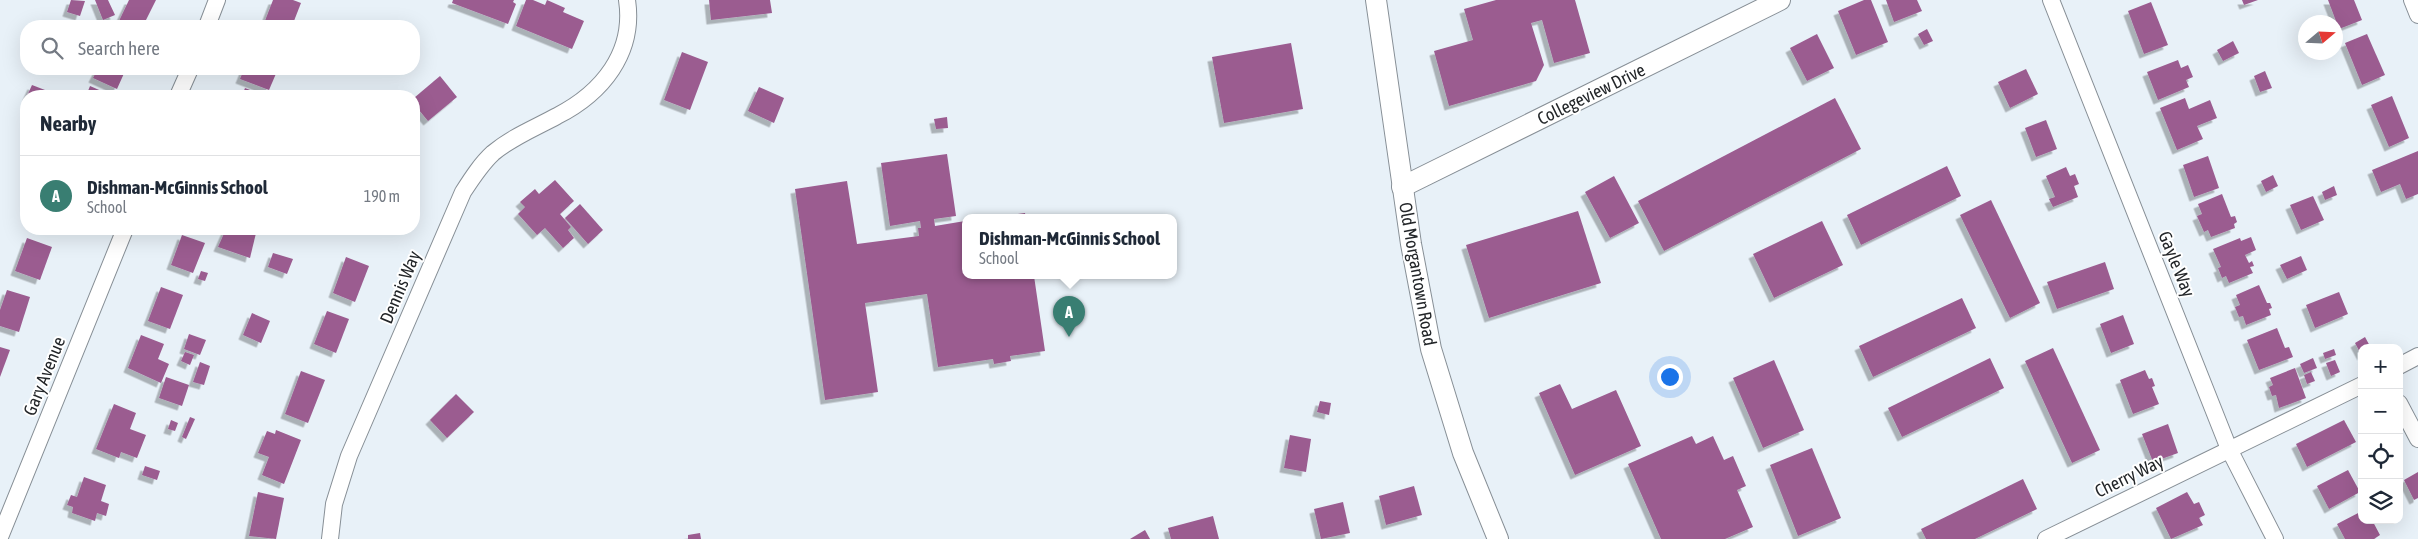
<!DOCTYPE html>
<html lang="en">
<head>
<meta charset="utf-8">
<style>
	:root { --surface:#fff; --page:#f2f2f3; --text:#1f2937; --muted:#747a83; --line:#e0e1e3; --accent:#397e72 }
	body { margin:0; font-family:"Asap Condensed",sans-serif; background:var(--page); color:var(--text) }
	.controls { position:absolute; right:15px; bottom:15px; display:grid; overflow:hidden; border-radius:10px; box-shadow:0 5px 20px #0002 }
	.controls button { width:45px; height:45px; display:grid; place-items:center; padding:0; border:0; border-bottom:1px solid var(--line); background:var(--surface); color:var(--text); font:25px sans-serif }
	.compass { position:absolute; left:2298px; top:15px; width:45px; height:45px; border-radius:50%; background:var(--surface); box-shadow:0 5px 20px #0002; rotate:71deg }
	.you { position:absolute; left:1669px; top:376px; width:18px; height:18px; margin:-12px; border:4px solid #fff; border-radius:50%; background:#1a73e8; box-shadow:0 0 0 8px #1a73e833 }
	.badge { display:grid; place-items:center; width:32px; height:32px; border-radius:50%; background:var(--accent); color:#fff; font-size:16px; font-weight:700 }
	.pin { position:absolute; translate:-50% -41px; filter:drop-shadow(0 1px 2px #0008) }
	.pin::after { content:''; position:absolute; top:26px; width:18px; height:15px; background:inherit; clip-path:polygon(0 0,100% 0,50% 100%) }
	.popup { position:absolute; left:962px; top:214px; width:215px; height:65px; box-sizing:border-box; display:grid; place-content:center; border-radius:10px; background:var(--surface); filter:drop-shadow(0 1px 4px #0005); font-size:16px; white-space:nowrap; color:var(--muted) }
	.popup b { font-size:19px; color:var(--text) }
	.popup::after { content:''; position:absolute; left:50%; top:100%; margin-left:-10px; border:10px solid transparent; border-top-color:var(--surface) }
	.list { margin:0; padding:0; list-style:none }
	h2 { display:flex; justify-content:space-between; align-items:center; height:65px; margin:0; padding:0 20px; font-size:21px }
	h2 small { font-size:16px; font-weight:400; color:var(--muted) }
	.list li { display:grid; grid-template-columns:32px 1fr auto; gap:15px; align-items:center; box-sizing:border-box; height:80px; padding:0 20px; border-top:1px solid var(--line) }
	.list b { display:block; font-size:19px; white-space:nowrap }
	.list p { margin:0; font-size:16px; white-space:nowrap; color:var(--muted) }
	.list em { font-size:16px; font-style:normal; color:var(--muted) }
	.icon { flex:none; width:28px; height:28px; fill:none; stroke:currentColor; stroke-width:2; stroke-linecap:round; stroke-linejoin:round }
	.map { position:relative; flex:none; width:2418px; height:539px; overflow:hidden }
	.search { position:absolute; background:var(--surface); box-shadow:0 5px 20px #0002; left:20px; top:20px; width:400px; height:55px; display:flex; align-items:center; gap:12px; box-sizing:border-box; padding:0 18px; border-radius:20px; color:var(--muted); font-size:19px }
	.panel { position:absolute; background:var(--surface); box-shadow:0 5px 20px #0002; left:20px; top:90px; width:400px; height:145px; border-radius:20px }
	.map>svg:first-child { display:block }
	.building { fill:#9b5c90; filter:url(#shadow) }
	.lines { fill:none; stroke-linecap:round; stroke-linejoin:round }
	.minor-casing { stroke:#878f96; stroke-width:18 }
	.tertiary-casing { stroke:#878f96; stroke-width:22 }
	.minor { stroke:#fff; stroke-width:16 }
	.tertiary { stroke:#fff; stroke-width:20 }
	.labels { text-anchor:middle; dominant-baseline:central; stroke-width:4; stroke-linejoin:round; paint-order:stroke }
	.street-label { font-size:18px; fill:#232629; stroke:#fff }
</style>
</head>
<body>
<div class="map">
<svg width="2418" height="539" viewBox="0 0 2418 539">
	<defs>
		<filter id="shadow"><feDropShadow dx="-4.5" dy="4.5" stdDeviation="0" flood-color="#0004"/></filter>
	</defs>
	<rect width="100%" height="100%" fill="#e8f1f8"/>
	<g class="building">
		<path d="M71 0 85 1 80 16 67 12Z"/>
		<path d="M95 0H108L115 15 103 20Z"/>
		<path d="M129 0H156L143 26H131L119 21Z"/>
		<path d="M273 0H293L301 3 292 26H263Z"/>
		<path d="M453 0H514L513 2 516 4 508 24 452 3Z"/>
		<path d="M526 0H533L545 5 547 0 565 8 563 12 584 21 572 49 516 26Z"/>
		<path d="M709 0H770L772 13 711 20Z"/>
		<path d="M1496 0H1575L1590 53 1554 63 1542 20 1531 23 1544 65 1536 81 1449 106 1434 51 1473 40 1464 9Z"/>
		<path d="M1864 0H1871L1888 42 1856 55 1838 11Z"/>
		<path d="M1886 0H1917L1922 11 1894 22Z"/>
		<path d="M2242 0H2258L2244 5Z"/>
		<path d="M2328 0H2354L2362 20 2339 29Z"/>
		<path d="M2151 2 2168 45 2144 54 2128 11Z"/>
		<path d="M1927 29 1933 41 1924 45 1918 34Z"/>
		<path d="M1817 34 1834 68 1807 81 1790 48Z"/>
		<path d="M2367 34 2385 75 2362 85 2345 43Z"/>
		<path d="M2233 41 2239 53 2223 61 2217 50Z"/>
		<path d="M1291 43 1303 109 1224 123 1212 57Z"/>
		<path d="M682 52 708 62 690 110 664 100Z"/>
		<path d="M2178 60 2181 68 2188 65 2193 77 2186 80 2189 87 2158 100 2147 72Z"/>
		<path d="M93 69H126L117 89 93 78 97 70Z"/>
		<path d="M244 69H278L269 90 240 79Z"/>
		<path d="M2026 69 2038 94 2010 108 1998 82Z"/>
		<path d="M2265 71 2272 88 2260 92 2254 76Z"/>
		<path d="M440 76 457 97 428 121 414 104V98Z"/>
		<path d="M32 85 45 90 42 96H27Z"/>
		<path d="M90 86 113 96H86Z"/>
		<path d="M759 87 784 98 774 123 748 111Z"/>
		<path d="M245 88 266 96H242Z"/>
		<path d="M2392 96 2409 138 2389 147 2371 105Z"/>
		<path d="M1835 98 1861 149 1664 251 1638 201Z"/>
		<path d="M2185 98 2189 109 2210 100 2217 118 2197 126 2203 139 2177 150 2160 108Z"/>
		<path d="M947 117 948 128 936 129 934 119Z"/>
		<path d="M2046 120 2057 149 2036 157 2025 128Z"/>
		<path d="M2418 151V194L2406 199 2400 184 2381 192 2372 170Z"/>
		<path d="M947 154 956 216 934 219 935 226 965 221V276H1034L1045 351 1010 356 1011 361 994 364 993 359 938 367 927 294 865 303 878 392 825 400 795 189 847 181 857 244 919 236 918 228H921L920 221 890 226 881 163Z"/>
		<path d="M2208 156 2219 188 2194 197 2183 165Z"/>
		<path d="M1947 166 1961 196 1861 245 1847 215Z"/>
		<path d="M2066 167 2070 176 2075 174 2079 184 2074 186 2078 197 2053 207 2049 199 2055 197 2046 176Z"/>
		<path d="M2273 175 2278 186 2266 192 2261 181Z"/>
		<path d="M1614 176 1639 223 1610 238 1585 192Z"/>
		<path d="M555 180 574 201 560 214 571 227 568 230 574 238 563 248 545 228 537 235 518 214 525 207 520 202 535 189 539 194Z"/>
		<path d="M2334 186 2337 195 2325 200 2322 192Z"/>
		<path d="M2222 194 2231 217 2235 216 2237 222 2234 224 2235 228 2211 237 2208 230 2204 232 2197 216 2202 214 2198 204Z"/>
		<path d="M2313 196 2324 220 2301 230 2290 205Z"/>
		<path d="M1991 200 2040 303 2010 318 1960 215Z"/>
		<path d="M580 204 603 230 588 244 565 218Z"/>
		<path d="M1578 211 1601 283 1489 318 1466 245Z"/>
		<path d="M1025 213 1026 218H995V217Z"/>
		<path d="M1822 221 1843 265 1774 298 1753 254Z"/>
		<path d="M226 229H257L250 258 218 247Z"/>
		<path d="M182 235 205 243 193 273 171 265Z"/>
		<path d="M2251 237 2256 250 2245 255 2249 263 2252 261 2254 266 2250 267 2253 273 2229 283 2226 276 2222 278 2218 268 2221 267 2213 249 2240 238 2241 241Z"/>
		<path d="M27 238 52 247 40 280 15 271Z"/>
		<path d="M273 253 293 259 287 274 268 267Z"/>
		<path d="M2301 256 2307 270 2287 279 2280 265Z"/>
		<path d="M346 257 369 266 355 302 333 293Z"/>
		<path d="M2105 262 2114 289 2057 309 2047 282Z"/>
		<path d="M201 271 208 273 205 281 198 279Z"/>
		<path d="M2259 285 2267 303H2270L2272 308 2269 309 2271 315 2246 325 2243 316 2239 317 2235 307 2240 305 2236 295Z"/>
		<path d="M161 287 183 295 170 329 148 321Z"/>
		<path d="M7 290 30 297 19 332 0 326V310Z"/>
		<path d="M2339 292 2348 314 2315 328 2306 305Z"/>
		<path d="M1962 298 1976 328 1873 377 1859 346Z"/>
		<path d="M327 311 349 319 336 353 314 344Z"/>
		<path d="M252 313 270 321 261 343 243 335Z"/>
		<path d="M2123 315 2134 344 2111 353 2100 324Z"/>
		<path d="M2277 328 2285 348 2289 347 2293 357 2259 370 2247 340Z"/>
		<path d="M189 334 206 340 200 355 184 349Z"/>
		<path d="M141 335 164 344 158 359 169 364 161 383 128 368Z"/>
		<path d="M2365 337 2371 348H2362V356L2355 343Z"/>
		<path d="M0 347 10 350 0 377Z"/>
		<path d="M2053 348 2100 450 2072 463 2025 361Z"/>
		<path d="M2334 349 2336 355 2325 359 2323 353Z"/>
		<path d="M185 352 194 355 190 365 181 361Z"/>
		<path d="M1990 358 2004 388 1902 437 1888 408Z"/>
		<path d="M2313 358 2317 368 2304 373 2300 364Z"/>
		<path d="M1774 360 1804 430 1763 448 1733 378Z"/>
		<path d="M2335 360 2340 372 2331 376 2326 363Z"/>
		<path d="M200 362 210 366 204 385 193 382Z"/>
		<path d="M2295 368 2306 398 2279 408 2276 395 2272 396 2269 387 2273 385 2270 378Z"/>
		<path d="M2145 370 2149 379 2152 378 2155 386 2152 387 2159 404 2133 414 2120 380Z"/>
		<path d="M301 371 325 380 308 423 285 414Z"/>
		<path d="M2311 372 2315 381 2307 384 2304 375Z"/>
		<path d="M166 377 189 385 182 406 159 398Z"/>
		<path d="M1560 384 1572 409 1616 390 1641 446 1575 475 1539 393Z"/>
		<path d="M456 394 474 412 447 438 430 420Z"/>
		<path d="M1320 401 1331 403 1329 415 1317 412Z"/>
		<path d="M114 404 136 413 130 429 146 435 137 458 121 452 119 458 96 449Z"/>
		<path d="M190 417 195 419 186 439 182 437Z"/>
		<path d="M171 420 178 423 175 431 168 429Z"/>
		<path d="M2344 420 2356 442 2307 467 2296 444Z"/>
		<path d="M2168 424 2178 453 2153 462 2142 434Z"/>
		<path d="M276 430 301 440 284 484 262 475 269 457 258 453 267 431 275 434Z"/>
		<path d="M1290 435 1311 439 1306 472 1284 468Z"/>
		<path d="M1692 436 1696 444 1713 436 1724 460 1733 456 1746 486 1737 490 1753 527 1725 539H1661L1628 464Z"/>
		<path d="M1812 448 1841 518 1798 536 1770 465Z"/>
		<path d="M145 466 160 471 157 480 142 475Z"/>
		<path d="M2348 470 2360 492 2329 509 2317 486Z"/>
		<path d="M2418 472V498L2414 500 2404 480Z"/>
		<path d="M84 477 106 485 101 501 109 504 106 516 97 513 95 521 72 513 73 507 67 505 71 495 77 497Z"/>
		<path d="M2023 479 2037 509 1975 539H1926L1921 529Z"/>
		<path d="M1414 486 1422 515 1386 525 1379 496Z"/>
		<path d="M258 492 284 498 276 539 249 536Z"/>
		<path d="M2187 492 2194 504 2199 502 2205 515 2199 518 2203 525 2171 539 2156 508Z"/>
		<path d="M1343 502 1350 533 1321 539 1314 509Z"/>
		<path d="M2362 511V520H2372L2380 535 2374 539H2345L2337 524Z"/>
		<path d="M1213 516 1219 539H1171L1168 528Z"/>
		<path d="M1145 530 1150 539H1130Z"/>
		<path d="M700 533 701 539H688V535Z"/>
	</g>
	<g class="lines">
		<g class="minor-casing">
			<g id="minor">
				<path d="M2051 0 2229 449 2275 539"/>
				<path d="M2412 0 2418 15"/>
				<path d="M207 26 217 0"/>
				<path d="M178 96 190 69"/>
				<path d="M2399 366 2418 356"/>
				<path d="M2399 403 2418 439"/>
				<path d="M0 537 125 229"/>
				<path d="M330 539 334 504 349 456 463 192C472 178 481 164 493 153 512 137 535 128 557 116 602 93 635 53 627 0"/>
				<path d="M2046 539 2362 385"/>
			</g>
		</g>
		<g class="tertiary-casing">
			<g id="tertiary">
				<path d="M1376 0 1411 244 1431 349 1463 453 1498 539"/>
				<path d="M1402 187 1780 0"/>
			</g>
		</g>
		<use href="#minor" class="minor"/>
		<use href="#tertiary" class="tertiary"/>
	</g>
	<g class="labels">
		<g class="street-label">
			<text transform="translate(1591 94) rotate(-26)">Collegeview Drive</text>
			<text transform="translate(2177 264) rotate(68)">Gayle Way</text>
			<text transform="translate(1418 274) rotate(80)">Old Morgantown Road</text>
			<text transform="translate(400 287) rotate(-67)">Dennis Way</text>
			<text transform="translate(44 376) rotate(-68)">Gary Avenue</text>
			<text transform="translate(2129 476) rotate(-26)">Cherry Way</text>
		</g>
	</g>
</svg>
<div class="controls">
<button>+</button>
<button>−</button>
<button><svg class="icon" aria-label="locate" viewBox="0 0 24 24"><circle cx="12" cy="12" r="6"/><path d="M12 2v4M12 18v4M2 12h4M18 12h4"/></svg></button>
<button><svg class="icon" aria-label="layers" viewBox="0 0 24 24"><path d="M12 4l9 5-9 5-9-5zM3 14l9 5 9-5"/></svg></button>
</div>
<svg class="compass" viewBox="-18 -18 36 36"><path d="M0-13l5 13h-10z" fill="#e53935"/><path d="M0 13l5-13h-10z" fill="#747a83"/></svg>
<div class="you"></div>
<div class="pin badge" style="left:1069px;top:337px">A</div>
<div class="popup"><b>Dishman-McGinnis School</b>School</div>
<div class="search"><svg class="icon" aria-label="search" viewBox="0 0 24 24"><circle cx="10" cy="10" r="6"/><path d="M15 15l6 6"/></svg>Search here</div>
<section class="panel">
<h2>Nearby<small></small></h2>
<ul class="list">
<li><span class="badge">A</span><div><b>Dishman-McGinnis School</b><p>School</p></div><em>190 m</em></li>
</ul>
</section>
</div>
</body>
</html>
